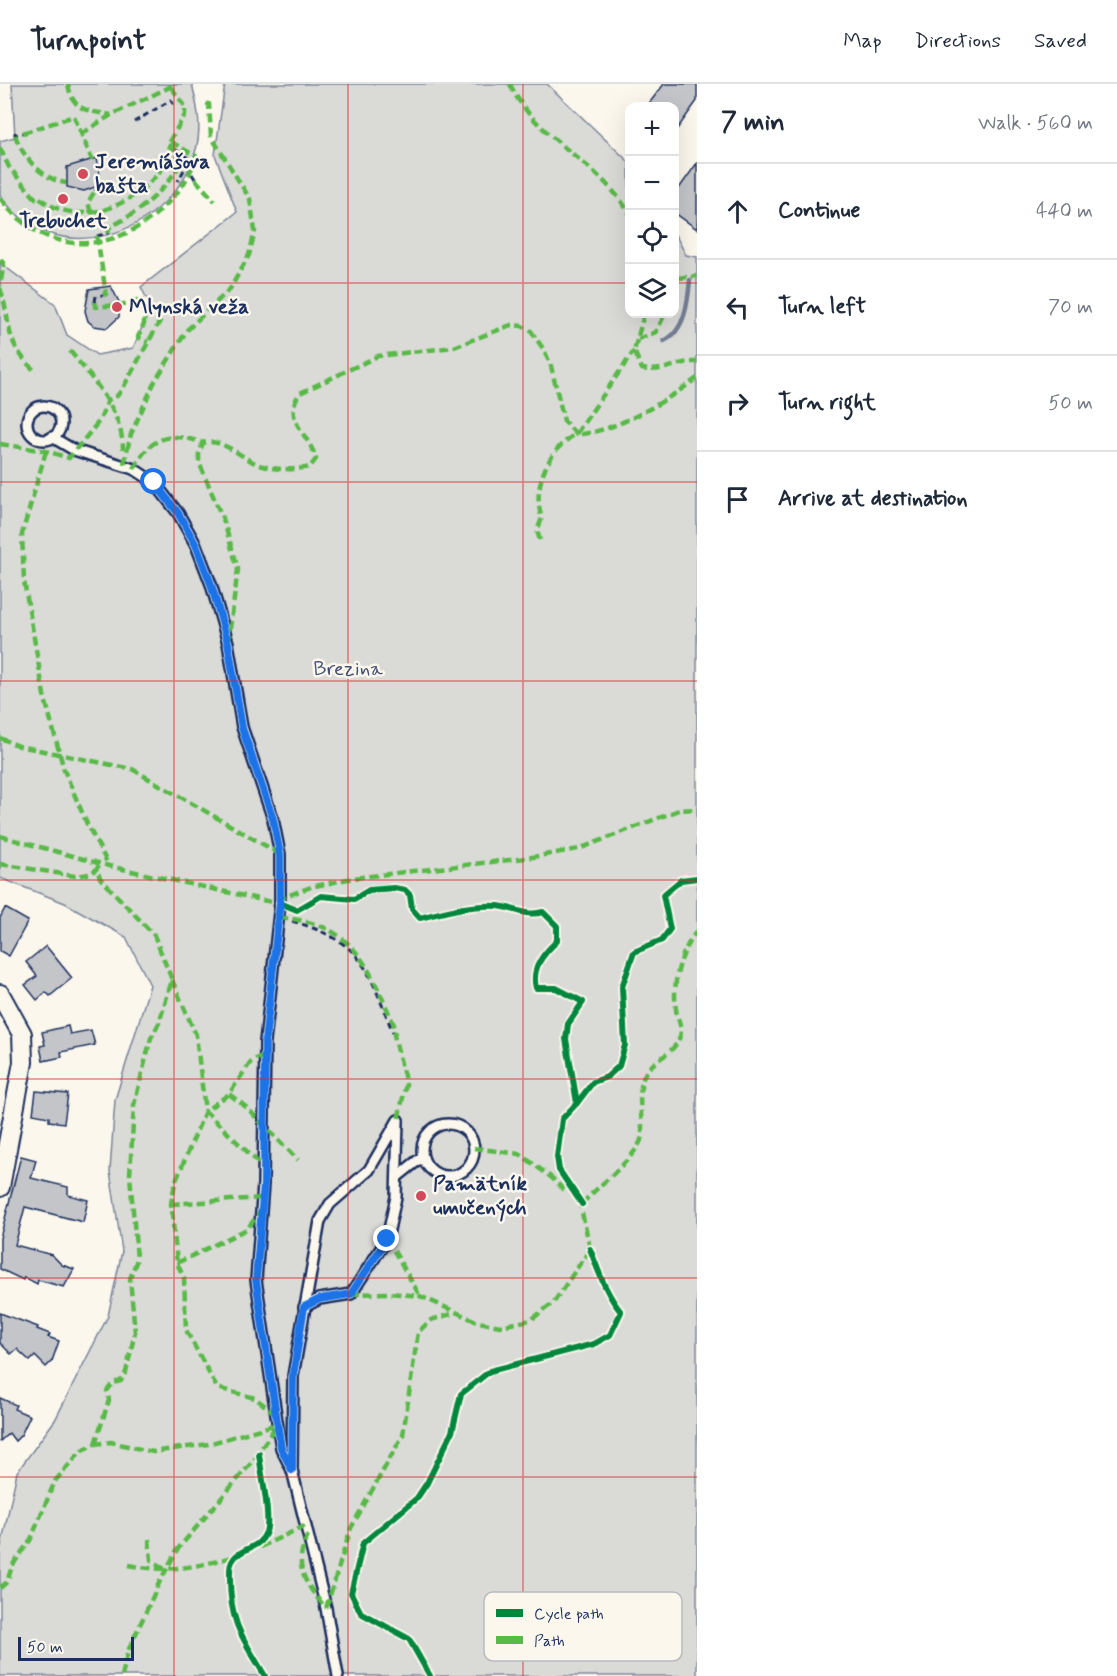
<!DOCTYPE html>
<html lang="en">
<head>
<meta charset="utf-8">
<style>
	:root { --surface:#fff; --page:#f2f2f3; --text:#1f2937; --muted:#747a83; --line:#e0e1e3 }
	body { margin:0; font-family:Mynerve,sans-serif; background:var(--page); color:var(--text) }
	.controls { position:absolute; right:18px; top:18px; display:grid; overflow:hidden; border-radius:12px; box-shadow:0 6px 24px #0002 }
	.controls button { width:54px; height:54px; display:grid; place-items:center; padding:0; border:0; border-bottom:2px solid var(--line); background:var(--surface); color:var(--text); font:30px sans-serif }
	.scale { position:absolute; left:18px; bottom:15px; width:116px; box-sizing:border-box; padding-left:6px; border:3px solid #1b2f5e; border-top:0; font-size:16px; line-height:21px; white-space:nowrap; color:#1b2f5e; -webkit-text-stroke:4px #fbf7ec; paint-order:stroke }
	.stop { position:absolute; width:18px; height:18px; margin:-14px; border:4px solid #1a73e8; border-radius:50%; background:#fff }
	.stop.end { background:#1a73e8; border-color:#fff; box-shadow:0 2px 6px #0008 }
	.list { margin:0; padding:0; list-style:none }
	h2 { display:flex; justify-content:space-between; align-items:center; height:78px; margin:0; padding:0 24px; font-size:26px }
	h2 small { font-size:20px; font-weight:400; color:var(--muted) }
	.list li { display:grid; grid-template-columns:39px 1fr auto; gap:18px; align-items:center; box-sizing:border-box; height:96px; padding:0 24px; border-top:2px solid var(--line) }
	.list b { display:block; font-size:22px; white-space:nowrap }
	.list em { font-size:20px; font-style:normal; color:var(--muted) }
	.icon { flex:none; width:33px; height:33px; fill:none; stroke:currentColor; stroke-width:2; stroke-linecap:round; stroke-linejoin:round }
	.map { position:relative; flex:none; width:697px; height:1592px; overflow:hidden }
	header { display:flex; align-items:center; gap:36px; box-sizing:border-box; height:84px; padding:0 30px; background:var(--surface); border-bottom:2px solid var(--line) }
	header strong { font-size:28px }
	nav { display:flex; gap:33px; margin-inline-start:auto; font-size:21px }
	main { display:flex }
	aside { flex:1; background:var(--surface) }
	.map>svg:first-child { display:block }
	.green { fill:#dadad7; stroke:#7a849a; stroke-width:1.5 }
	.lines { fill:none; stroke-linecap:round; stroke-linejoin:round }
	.stream { stroke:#747e96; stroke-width:4.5 }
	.building { fill:#c3c5c9; stroke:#1b2f5e; stroke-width:1.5 }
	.lane-casing { stroke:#1b2f5e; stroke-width:14 }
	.street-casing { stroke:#1b2f5e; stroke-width:22 }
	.path { stroke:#1b2f5e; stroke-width:3; stroke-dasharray:6 4.5; stroke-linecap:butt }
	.lane { stroke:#fbf7ec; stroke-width:9 }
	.street { stroke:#fbf7ec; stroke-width:18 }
	.quiet { stroke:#58b947; stroke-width:4.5; stroke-dasharray:9 4.5; stroke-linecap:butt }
	.cycleway-casing { stroke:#fbf7ec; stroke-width:10 }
	.cycleway { stroke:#00873e; stroke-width:6 }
	.route { stroke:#1a73e8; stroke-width:8 }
	.grid { fill:none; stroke:#d62828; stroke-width:1.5; stroke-opacity:0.55 }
	.poi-dot { fill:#d1495b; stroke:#fbf7ec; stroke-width:2 }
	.labels { text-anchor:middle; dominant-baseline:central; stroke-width:5; stroke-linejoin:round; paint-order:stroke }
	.poi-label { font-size:21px; font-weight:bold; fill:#1b2f5e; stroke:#fbf7ec; text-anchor:start }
	.park-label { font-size:21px; fill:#415176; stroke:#fbf7ec }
	.key { fill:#fbf7ec; stroke:#b8bbc1; stroke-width:1.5 }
	.key-label { font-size:16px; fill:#1b2f5e }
</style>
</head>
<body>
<header>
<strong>Turnpoint</strong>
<nav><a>Map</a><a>Directions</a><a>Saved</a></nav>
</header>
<main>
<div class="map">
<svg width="697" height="1592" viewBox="0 0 697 1592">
	<rect width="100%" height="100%" fill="#fbf7ec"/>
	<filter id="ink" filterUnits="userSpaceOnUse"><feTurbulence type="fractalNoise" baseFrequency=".0167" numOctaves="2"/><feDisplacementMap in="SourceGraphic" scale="12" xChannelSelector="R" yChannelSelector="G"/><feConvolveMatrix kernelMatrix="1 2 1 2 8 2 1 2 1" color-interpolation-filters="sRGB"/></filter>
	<g filter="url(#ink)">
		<g class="green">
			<path d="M12 0H192C198 25 203 47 194 72 166 153 53 189 0 111V57L15 53Z"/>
			<path d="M225 0H547L629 78 630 230H674L675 150 686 171 697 173V1592H0V1467L17 1388 55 1336 108 1232 122 1167 110 1087 115 1016 150 901 126 853 65 819 0 794V179L55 220 67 251 97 271 133 264 151 223 141 203 237 128 215 71Z"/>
		</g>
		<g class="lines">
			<path class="stream" d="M664 257C685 247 688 218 690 196"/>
		</g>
		<g class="building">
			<path d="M664 0H697V17L675 48V22H647Z"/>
			<path d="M97 74 100 93 95 103 84 107 67 103V83Z"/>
			<path d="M697 79V145L675 129V110Z"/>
			<path d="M111 202 120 220 119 233 107 244 94 242 88 237 85 227 89 205Z"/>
			<path d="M5 824 28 837 9 872 0 867V834Z"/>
			<path d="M46 862 72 894 50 912 46 908 37 916 25 901 37 892 26 878Z"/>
			<path d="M68 942 70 950 91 946 95 961 61 968 62 973 43 977 40 962 45 961 42 948Z"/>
			<path d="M36 1007 68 1010 64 1039 49 1037V1033L33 1030Z"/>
			<path d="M21 1072 36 1076 31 1094 68 1103V1111L88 1116 83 1138 25 1123 15 1161 52 1171 62 1181 74 1185 64 1203 38 1196 37 1200 24 1193 23 1196 0 1185V1154Z"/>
			<path d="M0 1229 38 1243 37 1245 50 1250 48 1253 59 1257 52 1277 46 1283 35 1272 30 1277 17 1265 11 1270 0 1259Z"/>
			<path d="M0 1314 16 1321 14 1325 30 1332 21 1351 15 1357 9 1349 0 1357Z"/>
		</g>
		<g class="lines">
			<g class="lane-casing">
				<g id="lane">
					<circle cx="44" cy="339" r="17"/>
					<path d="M52 353 74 366 134 385 154 398 178 429 196 461 211 500 228 559 242 643 273 735 280 770V819L265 958 263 1100 256 1196 281 1364 292 1386"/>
					<circle cx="448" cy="1066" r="26"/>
					<path d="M397 1093 422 1073"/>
					<path d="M304 1223 319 1215 351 1210 387 1155 396 1113 398 1037"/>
					<path d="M338 1592 326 1524 292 1386 293 1292 320 1137 330 1120 369 1086 398 1036"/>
				</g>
			</g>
			<g class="street-casing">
				<path id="street" d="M0 910 22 950 23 978 0 1103"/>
			</g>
			<g class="path">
				<path d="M134 38 171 16 175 23"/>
				<path d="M15 48V51L23 49"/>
				<path d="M174 65 190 75 178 97"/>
				<path d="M181 79 184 81"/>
				<path d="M192 90 195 95"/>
				<path d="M95 107 100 100"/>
				<path d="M97 152 109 149"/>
				<path d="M142 215 144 222"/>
				<path d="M95 218 96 212 103 211"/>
				<path d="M292 837C366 859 367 885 394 951"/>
			</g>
			<use href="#lane" class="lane"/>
			<use href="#street" class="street"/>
			<g class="quiet">
				<path d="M68 0C73 28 87 26 111 31"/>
				<path d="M510 0C534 55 601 78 630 131"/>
				<path d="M23 49 74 32 92 76"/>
				<path d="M81 50 111 31 176 0"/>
				<path d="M15 51C23 74 42 95 66 99"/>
				<path d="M0 64 9 83 36 115 38 113C86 152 151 113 174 65L167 61 185 31V22L171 3"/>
				<path d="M195 95 215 117"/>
				<path d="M0 114C47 179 125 170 174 112 184 101 192 87 196 72L169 57"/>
				<path d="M91 129 88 118 95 107"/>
				<path d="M109 149 108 144C140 128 162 110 181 79"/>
				<path d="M97 152 106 210 103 211"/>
				<path d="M0 176 4 179 0 202"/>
				<path d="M678 194 697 192"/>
				<path d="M0 204C13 243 2 255 35 287"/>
				<path d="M95 218V223L120 221 142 215"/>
				<path d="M144 222V240L138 253 148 258"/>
				<path d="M644 230 634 267 642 285C666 289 676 277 697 278"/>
				<path d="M638 255 656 248 665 230"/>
				<path d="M70 267C93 296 122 326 123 365"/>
				<path d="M0 360 46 367 69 374 100 336 108 316 117 312 123 304 166 226"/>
				<path d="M46 367 22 450 24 497 44 611 64 686 87 740 109 782"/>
				<path d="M124 380 131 350 154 299 187 246 230 205 249 171 255 147 250 115 211 52 209 20H206"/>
				<path d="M134 385C150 352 170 347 203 359"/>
				<path d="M540 456 537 447 542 434C531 404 548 365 576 350L634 267"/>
				<path d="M228 559 238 485 224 438 199 378V369L203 359C223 353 244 377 263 382 278 386 295 386 310 383L316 375C309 349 281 335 300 309L378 272 454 263 511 241 522 242 531 247 544 266 551 282 564 337 576 350C610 351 670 315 697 294"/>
				<path d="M0 654 19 662 132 685 280 770"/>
				<path d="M0 752 109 782 285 821"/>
				<path d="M0 780 75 792C87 791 94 790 100 780"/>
				<path d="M280 819 284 813 311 803 353 794 526 774 579 765 679 726 697 725"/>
				<path d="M279 834C356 837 369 886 396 945L394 951 406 1000 398 1036"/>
				<path d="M172 896 196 951 205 1027 263 1083"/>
				<path d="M264 974H257L250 979 229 1010 205 1027 175 1099 171 1120 177 1179 184 1194 186 1246 217 1304 255 1314 276 1330"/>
				<path d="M229 1010 246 1023 298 1076"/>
				<path d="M474 1064 520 1070 552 1094 567 1109"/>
				<path d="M579 1116 591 1168"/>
				<path d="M171 1120 262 1114"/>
				<path d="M582 1120C595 1104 640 1071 642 1052 643 1032 636 1012 644 992 652 974 674 972 680 952 683 944 677 934 676 925 672 899 680 868 697 847"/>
				<path d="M387 1155 420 1212"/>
				<path d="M177 1179 247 1145 261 1127"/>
				<path d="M351 1210 389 1209 420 1212 478 1238 500 1242 531 1236 554 1218 590 1165"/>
				<path d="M95 1360 109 1316 107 1307 113 1299 121 1297 126 1288 135 1248 130 1195 137 1175 130 1091 134 1021 151 954 159 939 172 896 154 851 100 794 97 786"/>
				<path d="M260 1376V1366L277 1340"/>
				<path d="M308 1451C292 1482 305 1500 326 1524"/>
				<path d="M149 1455 151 1476 166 1486"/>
				<path d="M260 1463 305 1442"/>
				<path d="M129 1481C167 1489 198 1483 235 1472"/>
				<path d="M0 1504 7 1498 12 1482 31 1455 55 1397 82 1366 95 1360 111 1358 153 1368 208 1360 277 1340"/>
				<path d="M326 1524 351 1444 403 1351 418 1248 431 1236 455 1229"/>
				<path d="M122 1592 128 1567 159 1499 177 1466 259 1370"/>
			</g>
			<g class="cycleway-casing">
				<g id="cycleway">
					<path d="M280 819 297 826 321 812 354 815 369 806 394 804 405 806 410 811 412 825 420 834C444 828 472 820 498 822 515 824 526 833 543 828L557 842V857C543 870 531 884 536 904H556L583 918 568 940 566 955 577 1019 562 1035 557 1073 559 1086 582 1120"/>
					<path d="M577 1019 593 998 607 993 619 982 625 961 622 903 634 868 662 856 670 845 663 811 681 796 697 794"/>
					<path d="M259 1370C261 1389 271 1433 266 1448 260 1464 245 1463 235 1473 229 1480 230 1486 230 1495 230 1540 243 1554 265 1592"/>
					<path d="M430 1592 409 1555 361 1529 351 1509 363 1459 417 1414 427 1399 452 1348 461 1310 490 1287 594 1260 610 1251 621 1228C605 1208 599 1188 590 1165"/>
				</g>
			</g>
			<use href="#cycleway" class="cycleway"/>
		</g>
	</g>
	<g class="lines" filter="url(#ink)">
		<path class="route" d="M154 398 178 429 196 461 211 500 228 559 242 644 273 735 280 770V819L265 958 264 1100 256 1196 281 1364 292 1386 293 1292 304 1223 320 1215 351 1210 387 1155"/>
	</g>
	<path class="grid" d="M174 0V1592M348 0V1592M523 0V1592M0 199H630M674 199H697M0 398H697M0 597H697M0 796H697M0 995H697M0 1194H697M0 1393H697"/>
	<g class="poi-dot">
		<circle cx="83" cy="90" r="6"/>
		<circle cx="63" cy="115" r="6"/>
		<circle cx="117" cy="223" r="6"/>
		<circle cx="421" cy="1112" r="6"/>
	</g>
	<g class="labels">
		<g class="poi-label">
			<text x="95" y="78">Jeremiášova<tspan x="95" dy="24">bašta</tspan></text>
			<text x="63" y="137" text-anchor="middle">Trebuchet</text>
			<text x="129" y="223">Mlynská veža</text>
			<text x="433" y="1100">Pamätník<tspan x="433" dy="24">umučených</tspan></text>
		</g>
		<g class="park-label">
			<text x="348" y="585">Brezina</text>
		</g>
	</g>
	<rect x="484" y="1508" width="198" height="69" rx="9" class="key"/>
	<rect x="496" y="1525" width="27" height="8" fill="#00873e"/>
	<rect x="496" y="1552" width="27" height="8" fill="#58b947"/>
	<g class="key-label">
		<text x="534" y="1535">Cycle path</text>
		<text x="534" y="1562">Path</text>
	</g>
</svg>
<div class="controls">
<button>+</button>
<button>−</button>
<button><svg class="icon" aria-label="locate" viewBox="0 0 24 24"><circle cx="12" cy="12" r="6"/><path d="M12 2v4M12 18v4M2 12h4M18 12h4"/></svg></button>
<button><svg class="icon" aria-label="layers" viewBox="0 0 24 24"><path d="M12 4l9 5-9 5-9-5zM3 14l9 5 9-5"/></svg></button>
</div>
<div class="scale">50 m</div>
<div class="stop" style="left:154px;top:398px"></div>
<div class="stop end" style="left:387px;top:1155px"></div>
</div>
<aside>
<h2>7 min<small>Walk · 560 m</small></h2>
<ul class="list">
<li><svg class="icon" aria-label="ahead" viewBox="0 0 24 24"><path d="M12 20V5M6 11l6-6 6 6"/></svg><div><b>Continue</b></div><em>440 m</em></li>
<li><svg class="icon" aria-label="left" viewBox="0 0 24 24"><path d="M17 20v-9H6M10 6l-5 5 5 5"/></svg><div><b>Turn left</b></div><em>70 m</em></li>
<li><svg class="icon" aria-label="right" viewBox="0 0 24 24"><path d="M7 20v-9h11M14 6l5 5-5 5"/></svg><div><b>Turn right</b></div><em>50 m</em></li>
<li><svg class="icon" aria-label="arrive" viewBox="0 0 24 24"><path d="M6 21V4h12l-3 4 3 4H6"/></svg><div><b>Arrive at destination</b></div></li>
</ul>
</aside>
</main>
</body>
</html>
